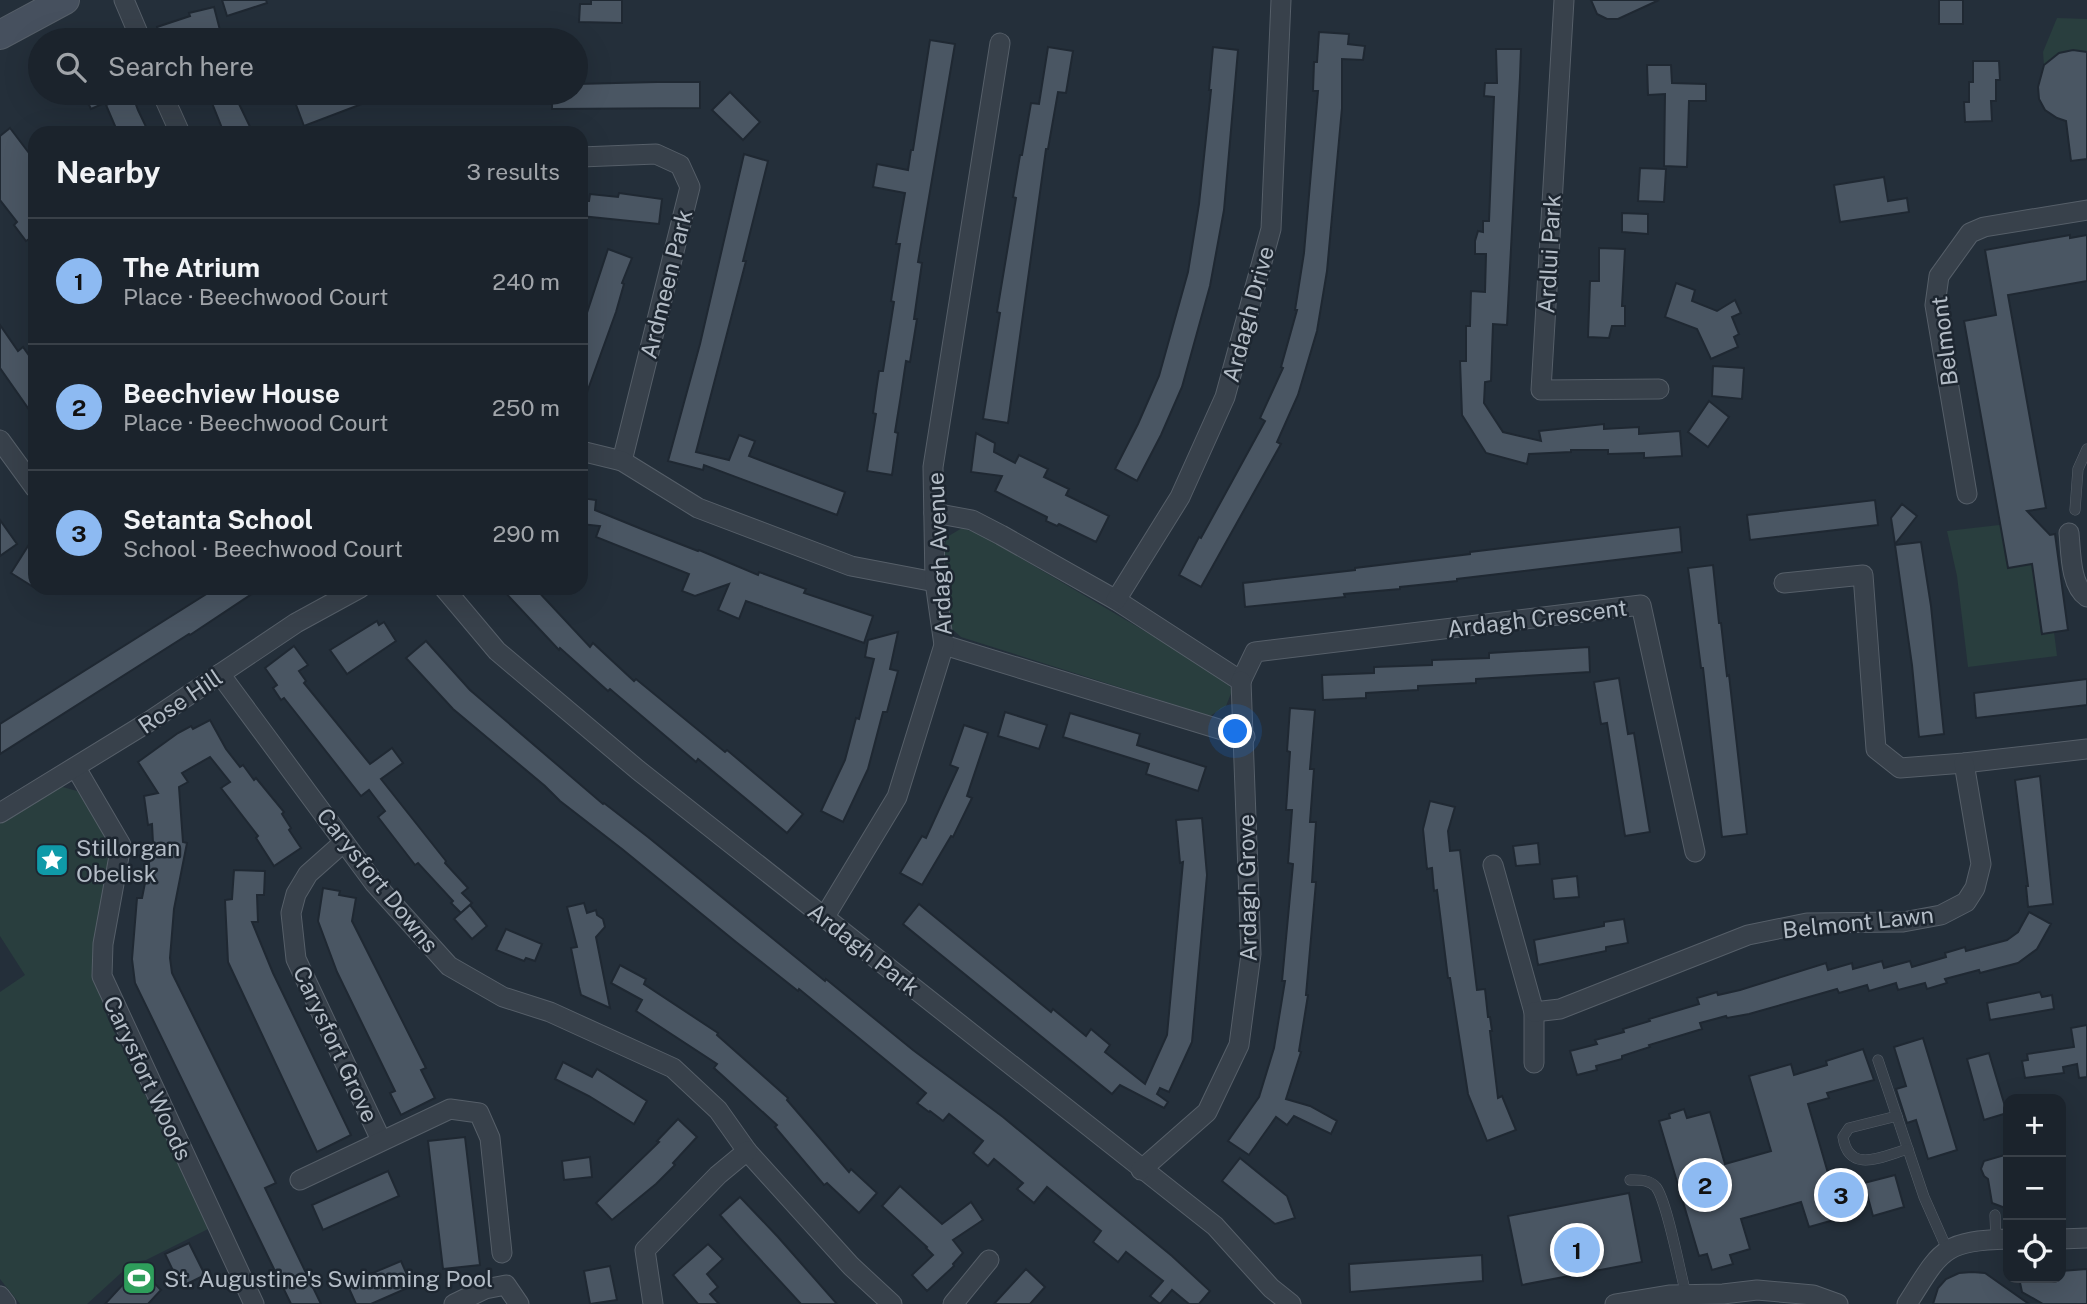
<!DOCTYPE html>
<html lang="en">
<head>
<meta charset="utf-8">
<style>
	:root { --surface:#1b232c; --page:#242b34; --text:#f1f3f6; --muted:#a0a4a9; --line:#394048; --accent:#8dbaf2 }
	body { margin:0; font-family:"Public Sans",sans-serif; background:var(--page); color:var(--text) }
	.controls { position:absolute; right:21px; bottom:21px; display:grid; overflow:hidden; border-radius:14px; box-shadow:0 7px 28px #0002 }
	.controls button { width:63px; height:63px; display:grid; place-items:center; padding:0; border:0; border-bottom:2px solid var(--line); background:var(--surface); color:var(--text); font:35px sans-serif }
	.you { position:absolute; left:1236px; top:732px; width:24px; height:24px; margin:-18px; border:5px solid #fff; border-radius:50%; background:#1a73e8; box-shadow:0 0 0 10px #1a73e833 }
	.badge { display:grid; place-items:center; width:46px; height:46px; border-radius:50%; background:var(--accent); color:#111; font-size:23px; font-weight:700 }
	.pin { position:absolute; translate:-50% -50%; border:4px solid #fff; box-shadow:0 2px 7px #0006 }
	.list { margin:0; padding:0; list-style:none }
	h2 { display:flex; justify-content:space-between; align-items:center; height:91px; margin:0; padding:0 28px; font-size:30px }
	h2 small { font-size:23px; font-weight:400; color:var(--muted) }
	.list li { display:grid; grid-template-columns:46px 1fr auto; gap:21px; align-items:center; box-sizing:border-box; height:126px; padding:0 28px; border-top:2px solid var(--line) }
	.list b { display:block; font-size:26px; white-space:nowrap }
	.list p { margin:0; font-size:23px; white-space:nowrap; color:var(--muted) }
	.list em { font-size:23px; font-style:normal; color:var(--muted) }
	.icon { flex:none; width:38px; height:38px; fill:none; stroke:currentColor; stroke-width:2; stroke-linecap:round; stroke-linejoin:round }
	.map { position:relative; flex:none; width:2087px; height:1304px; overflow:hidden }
	.search { position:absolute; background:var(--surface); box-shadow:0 7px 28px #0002; left:28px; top:28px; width:560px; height:77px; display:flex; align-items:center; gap:18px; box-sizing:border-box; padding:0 24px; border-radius:38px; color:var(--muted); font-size:26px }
	.panel { position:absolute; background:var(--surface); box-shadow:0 7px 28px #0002; left:28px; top:126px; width:560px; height:469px; border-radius:21px }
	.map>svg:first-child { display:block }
	.green { fill:#293e3e }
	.building { fill:#4a5663; stroke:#1f2832; stroke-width:2 }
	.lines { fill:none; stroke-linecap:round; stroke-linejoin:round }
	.service-casing { stroke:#565f69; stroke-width:11 }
	.minor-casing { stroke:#565f69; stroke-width:21 }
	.secondary-casing { stroke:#565f69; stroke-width:30 }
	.service { stroke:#38414b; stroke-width:10 }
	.minor { stroke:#38414b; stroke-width:19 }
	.secondary { stroke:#46505e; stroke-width:28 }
	.labels { text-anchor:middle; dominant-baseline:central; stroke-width:5; stroke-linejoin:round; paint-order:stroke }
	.street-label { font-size:23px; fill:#b3bcc6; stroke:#1d2630 }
	.poi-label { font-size:23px; fill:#b3bcc6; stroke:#1d2630; text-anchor:start }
</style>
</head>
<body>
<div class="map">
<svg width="2087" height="1304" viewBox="0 0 2087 1304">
	<rect width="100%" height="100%" fill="#242f3a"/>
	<g class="green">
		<path d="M2057 18 2087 19V52C2068 49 2059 53 2044 65L2043 52Z"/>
		<path d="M2035 521 2009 568 2032 564 2041 633 2054 632 2057 656 1968 667 1957 576 1947 531Z"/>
		<path d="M962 528 980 534 1226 679 1232 691 1226 706 1210 716 961 637 951 628 946 614 943 553 947 537Z"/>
		<path d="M59 786 77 791 89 804 114 846 94 939 99 992 107 1017 210 1228 146 1260 133 1262 87 1304H20L0 1279V992L25 975 0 936V822Z"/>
	</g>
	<g class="building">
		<path d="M222 0H266L267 3 227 16Z"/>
		<path d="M591 0H622V23L579 22 580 4H591Z"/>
		<path d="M1591 0H1659L1618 19H1607L1597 14Z"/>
		<rect x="1939" y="0" width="24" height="24"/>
		<path d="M214 7 221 34 194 40H161L157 27 190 16 189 13Z"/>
		<path d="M1319 32 1349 34 1348 44 1365 46 1363 60 1342 59V108L1327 271 1317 331 1298 395 1277 442 1281 444 1201 587 1179 575 1199 537 1201 538 1265 421 1260 418 1283 368 1281 367 1297 310H1295L1304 253 1318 91H1313L1314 62H1317Z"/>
		<path d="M930 40 955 44 918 262 922 263 914 319H917L910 362 906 361 901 395 895 432 898 433 892 475 867 471 876 414 873 413 876 391 879 371H883L894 302 891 301 900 244H896L905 193 873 187 877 164 908 170 911 150H913Z"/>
		<path d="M1048 47 1073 51 1066 93 1058 92 1048 149H1046L1008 423 983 419 1000 313 997 312 1016 198 1013 197 1020 155H1022L1031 103 1039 104Z"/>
		<path d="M1213 47 1238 50 1224 210 1210 286 1182 387 1161 435 1137 481 1115 469 1138 424 1159 376 1188 272 1199 204 1211 90H1209Z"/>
		<path d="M1496 49H1521L1520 77 1507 325 1493 324 1491 381 1485 382 1484 403 1503 432 1541 441 1539 431 1604 424V429L1639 427V434L1680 431 1682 456 1644 458V453L1608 454V450H1571V452L1529 454 1527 464 1486 453 1462 415 1460 361H1466V326H1470L1471 291 1485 292 1486 254H1475V241L1478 231 1483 232V221H1489L1494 97 1484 96 1485 83H1497Z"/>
		<path d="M2073 50 2087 52V159L2071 161 2066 121 2057 118 2045 110 2039 99 2038 87 2044 65 2059 53Z"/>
		<path d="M1973 61H1999L2000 80H1996V101H1991L1992 121 1965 122 1964 102H1969V82H1973Z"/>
		<path d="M1647 65H1671L1672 83 1706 84V101H1689L1687 167 1664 166 1665 94 1648 95Z"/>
		<path d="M657 82H700V108L552 109V93H576V84Z"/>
		<path d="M730 92 760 122 743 140 712 110Z"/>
		<path d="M83 93H127L91 109Z"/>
		<path d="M208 93H237L241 103 239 104 253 133H224Z"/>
		<path d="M319 93H387L388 94 304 126 295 102Z"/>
		<path d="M132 94 138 110 149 133H118L106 105Z"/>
		<path d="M10 128 35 161V235L26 241 14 225 17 222 0 200V136Z"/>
		<path d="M744 154 768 161 743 261H746L696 452 729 460 739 435 755 441 749 456 845 492 837 515 704 465 703 470 668 461 700 344Z"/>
		<path d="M1640 168 1666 169 1664 202 1638 201Z"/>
		<path d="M1884 177 1888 201 1907 198 1909 212 1840 222 1834 185Z"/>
		<path d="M619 193 662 199 659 224 581 216V201H589L590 194 618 197Z"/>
		<path d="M1622 213 1648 214V234L1622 232Z"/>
		<path d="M2070 235V238L2087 235V281L2008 295 2046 508 2027 511 2050 535 2055 534 2068 630 2042 634 2032 564 2008 568 1964 321 1996 315 1985 250Z"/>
		<path d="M1599 248 1625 249 1622 306H1625V326H1612L1609 338 1588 337 1590 281H1599Z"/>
		<path d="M608 249 632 258 622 283 624 284 616 312 582 406 581 331Z"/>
		<path d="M1676 283 1695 290 1692 301 1717 311 1735 300 1741 313 1732 317 1739 334 1734 337 1738 347 1711 359 1697 329 1665 317Z"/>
		<path d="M0 325 18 351 23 347 35 364V418L0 368Z"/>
		<path d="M1713 366 1744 368 1742 399 1712 396Z"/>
		<path d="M1709 401 1729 417 1708 447 1688 432Z"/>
		<path d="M976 433 995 443 994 452 1015 463 1019 455 1048 469 1044 477 1069 489 1066 495 1109 516 1096 542 1059 524 1057 526 1046 521 1047 517 995 491 1002 476 971 472Z"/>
		<path d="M581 498 596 500 595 510 644 530 698 551 699 550 758 575 759 572 806 589 804 593 873 616 864 643 746 601 739 619 718 610 729 584 695 596 682 591 689 574 596 537 600 526 581 524Z"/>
		<path d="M1875 500 1878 525 1750 540 1747 515Z"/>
		<path d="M1902 504 1917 516 1895 544 1891 518Z"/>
		<path d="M0 520 17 544 0 556Z"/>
		<path d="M1680 527 1682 552 1457 579V581L1400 587V589L1344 594 1345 597 1245 607 1243 583 1355 570V568L1470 554V552Z"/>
		<path d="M35 535V588L11 573Z"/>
		<path d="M1921 542 1931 606 1944 734 1919 737 1912 665 1895 545Z"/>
		<path d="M1713 565 1719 623H1721L1727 676 1729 675 1747 834 1722 837 1703 668H1701L1688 568Z"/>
		<path d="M216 588H261L190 635 189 634 0 754V724Z"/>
		<path d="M501 588H535L590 647 593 643 634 681 636 679 725 752 727 750 803 814 787 833 698 759 696 762 610 689 608 691 560 648 559 650Z"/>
		<path d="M377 621 379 625 384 622 396 641 347 674 330 650Z"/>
		<path d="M898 632 890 669 898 671 887 712H883L868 769 843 822 821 811 845 760 856 718 859 719 874 659 865 657 868 640Z"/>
		<path d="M426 641 470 690 603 804 604 803 648 837 825 981 826 979 913 1050 1003 1117 1172 1256 1210 1291 1199 1304H1189L1172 1290 1160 1304 1150 1296 1163 1281 1126 1252 1118 1262 1093 1242 1101 1231 1047 1187 1034 1203 1017 1189 1023 1183 994 1159 988 1166 973 1153 983 1141 949 1114 943 1121 930 1111 929 1112 917 1103 926 1093 799 989 798 991 736 942 622 849 560 801 545 786 453 709 406 658Z"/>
		<path d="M294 646 308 665 299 671 306 681 304 683 370 764 392 748 403 763 381 779 446 861 445 863 468 888 462 893 472 903 461 913 451 903 453 901 418 863 415 865 378 817 385 811 369 790 361 796 284 698 281 700 273 688 277 685 265 668Z"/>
		<path d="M1589 647 1590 672 1476 679V683L1418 686V690L1366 693V698L1323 700 1322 675 1374 673V667L1432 665V660L1489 658V653Z"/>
		<path d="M1619 678 1628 734 1634 733 1650 832 1625 836 1607 723 1601 724 1594 682Z"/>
		<path d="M2087 679V705L1976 718 1974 693Z"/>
		<path d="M1290 708 1315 710 1310 769H1314L1310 822H1316L1312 882H1316L1306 995H1308L1299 1051 1301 1052 1286 1099 1310 1106 1337 1121 1331 1134 1294 1116 1287 1125 1276 1117 1249 1155 1228 1141 1259 1097 1274 1048 1285 981H1282L1293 864 1288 863 1292 810H1286L1290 752 1287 751Z"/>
		<path d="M1005 712 1047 725 1039 749 998 736Z"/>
		<path d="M1070 713 1140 734 1137 745 1206 767 1198 791 1146 774 1149 764 1063 737Z"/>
		<path d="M210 720 226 749 240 767 243 765 254 780 256 778 284 812 282 814 291 828 289 830 301 848 274 866 256 838 258 836 221 788 230 782 210 757 182 773 188 782 179 787 183 842 187 843 174 909 170 958 172 973 276 1183 265 1188 321 1304H291L135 983 132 959 137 898H142L153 843 152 824 148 825 144 796 158 793 138 762 178 733 191 726 193 729Z"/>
		<path d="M964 725 988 733 967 796 972 798 953 837 951 836 922 885 900 873 922 836 926 838 958 768 950 765Z"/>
		<path d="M2040 776 2053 904 2028 907 2026 886H2028L2015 780Z"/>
		<path d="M1430 801 1455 807 1448 831 1450 851 1460 850 1477 990 1485 989 1488 1017H1490L1492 1031H1490L1498 1098 1502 1096 1516 1130 1487 1141 1468 1094 1450 978H1448L1437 890 1434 891 1432 868 1427 869 1423 829Z"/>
		<path d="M1202 818 1207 875 1192 1042 1169 1092 1160 1088 1157 1094 1168 1102 1164 1108 1120 1085 1112 1094 903 924 919 904 1051 1012 1053 1009 1086 1036 1091 1029 1110 1045 1105 1052 1145 1084 1167 1035 1183 862 1180 863 1176 820Z"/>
		<path d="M1538 843 1540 864 1516 866 1513 846Z"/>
		<circle cx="55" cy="857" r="11"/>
		<path d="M234 870 265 871 264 895H257L258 922H252L273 973 351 1135 317 1152 228 962 225 900 232 899Z"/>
		<path d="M1577 876 1579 897 1554 899 1552 879Z"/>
		<path d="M323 888 340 891 339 895 356 898 352 921 426 1068 421 1070 435 1098 401 1115 390 1093 395 1091 337 972 318 921Z"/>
		<path d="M584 903 587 913 596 910 597 915 603 919 605 927 596 937 610 1008 581 995 579 987 571 948 577 947 567 907Z"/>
		<path d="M470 905 487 926 472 939 454 919Z"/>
		<path d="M2029 912 2051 924 2037 949 2018 963 1980 973 1979 970 1945 979 1947 983 1927 989 1925 983 1898 990 1896 983 1869 991 1867 985 1839 993 1837 989 1749 1014 1727 1018 1726 1016 1700 1023 1702 1029 1649 1045 1650 1047 1622 1056V1059L1596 1066 1597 1070 1577 1075 1570 1051 1597 1044 1595 1040 1624 1032 1623 1029 1650 1021 1649 1019 1699 1004 1697 998 1717 992 1718 995 1740 990 1826 963 1828 970 1852 963 1853 969 1882 961 1884 968 1910 961 1912 967 1946 957 1945 953 1965 947 1966 951 2007 940 2018 932Z"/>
		<path d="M1624 919 1628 943 1606 947V951L1538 965 1534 940 1604 926V922Z"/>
		<path d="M506 929 542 944 535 961 526 958 524 961 496 950Z"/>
		<path d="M620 965 646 979 644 984 718 1033 717 1035 788 1098 787 1100 849 1172 851 1169 877 1193 859 1213 827 1183 824 1185 775 1127 777 1125 714 1068 717 1064 636 1011 642 1000 611 983Z"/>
		<path d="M2040 992 2042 997 2052 995 2054 1009 1990 1020 1987 1003Z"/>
		<path d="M2087 1025V1077L2079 1078 2077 1064 2063 1067 2064 1073 2025 1078 2022 1061 2028 1060 2027 1054 2074 1047 2071 1028Z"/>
		<path d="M1923 1038 1957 1150 1928 1159 1916 1120 1907 1123 1896 1089 1906 1086 1894 1047Z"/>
		<path d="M1863 1049 1874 1080 1827 1093 1829 1098 1808 1104 1841 1218 1809 1227 1801 1202 1741 1219 1750 1249 1730 1255 1733 1264 1712 1270 1707 1254 1699 1256 1659 1121 1670 1118 1669 1114 1684 1109 1687 1118 1710 1112 1725 1164 1771 1151 1749 1076 1791 1064 1794 1075 1827 1065 1826 1061Z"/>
		<path d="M1989 1053 2007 1113 1984 1120 1967 1059Z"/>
		<path d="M563 1062 592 1077 597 1069 647 1101 634 1124 589 1096 555 1079Z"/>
		<path d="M678 1119 697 1137 673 1163 675 1165 656 1184 612 1220 596 1203 659 1142 657 1141Z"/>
		<path d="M465 1137 480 1265 443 1269 428 1141Z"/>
		<path d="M2008 1154V1209L1992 1203 1988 1179 1984 1176 1981 1169 1984 1161Z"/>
		<path d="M590 1157 592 1177 564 1180 562 1161Z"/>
		<path d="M1240 1158 1287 1196 1295 1218 1275 1224 1222 1181Z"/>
		<path d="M388 1171 399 1196 323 1230 312 1205Z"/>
		<path d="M1895 1175 1904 1207 1873 1216 1864 1183Z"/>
		<path d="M900 1186 942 1224 971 1202 983 1220 953 1240 963 1253 953 1264 954 1266 927 1291 912 1275 933 1255 926 1248 927 1247 882 1206Z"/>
		<path d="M1629 1193 1642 1262 1522 1285 1508 1216Z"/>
		<path d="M740 1197 778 1237 837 1304H801L743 1241 720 1215Z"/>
		<path d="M189 1243 205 1275 181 1287 165 1254Z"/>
		<path d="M708 1244 723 1259 707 1274 718 1287 710 1294 719 1304H698L673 1275Z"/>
		<path d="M1482 1255 1483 1281 1350 1292 1349 1264Z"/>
		<path d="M401 1261 412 1286 371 1304H356L347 1284Z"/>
		<path d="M610 1266 617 1300 590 1304 584 1271Z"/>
		<path d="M139 1267 161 1290 148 1304H105Z"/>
		<path d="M1026 1269 1045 1287 1030 1304H994Z"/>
		<path d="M2087 1269V1304H2043L2022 1292 2019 1278H2061V1271Z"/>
		<path d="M1972 1272 1985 1273 2029 1304H1933L1938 1288 1946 1279 1959 1273Z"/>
	</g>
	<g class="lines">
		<g class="service-casing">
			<g id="service">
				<path d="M2075 510 2078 469 2087 449"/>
				<path d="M1878 1060 1924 1197 1947 1249"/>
				<path d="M1897 1116 1849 1128 1843 1137C1849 1175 1883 1156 1908 1149"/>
				<path d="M1630 1180C1639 1180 1649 1179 1656 1187 1667 1201 1680 1272 1686 1294"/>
				<path d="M1995 1215 1996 1240"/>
			</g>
		</g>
		<g class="minor-casing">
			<g id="minor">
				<path d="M124 0 141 40"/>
				<path d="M1564 0 1541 390 1659 389"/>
				<path d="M162 93 180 133"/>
				<path d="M581 157 656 154 680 165 690 187 622 461"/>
				<path d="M0 440 35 488"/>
				<path d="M581 451 622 461 698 508 851 566 935 582"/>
				<path d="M1967 494 1935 305 1939 276 1970 233 1984 227 2087 210"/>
				<path d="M934 513 972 520 1001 535 1116 600 1241 681"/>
				<path d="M2069 533C2071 552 2070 585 2087 597"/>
				<path d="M1784 583 1863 575 1876 749 1900 768 1964 763 2087 749"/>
				<path d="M444 588 497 651 638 770 1215 1226 1271 1288 1291 1304"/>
				<path d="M1116 600 1180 497 1225 397 1271 229 1281 0"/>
				<path d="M944 645 1245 737"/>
				<path d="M220 674 375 884 449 966 503 997 550 1012 673 1068 718 1110 747 1151 851 1266 892 1304"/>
				<path d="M1241 681 1255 652 1641 605 1695 852"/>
				<path d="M76 768 121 845 103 944 102 976 254 1304"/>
				<path d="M0 813 150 721 296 623 360 588"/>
				<path d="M344 842 308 874 296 894 291 913 296 959 381 1140"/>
				<path d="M1493 865 1534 1012V1063"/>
				<path d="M824 918 897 797 944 645 935 582 933 467 1000 43"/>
				<path d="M1534 1012 1560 1009 1748 935 1807 923 1903 922 1941 915 1966 902 1975 888 1981 864 1964 763"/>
				<path d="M1141 1170 1207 1112 1239 1045 1251 954 1241 681"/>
				<path d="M300 1180 450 1109 479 1113 490 1138 502 1253"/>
				<path d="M2061 1239 2087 1238"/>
				<path d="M0 1296 6 1304"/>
				<path d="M454 1304 485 1289 506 1285 519 1304"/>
				<path d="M653 1304 645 1250 718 1175 747 1151"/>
				<path d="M953 1304 989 1260"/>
				<path d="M1615 1304 1669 1295 1723 1294 1757 1290 1813 1295 1838 1304"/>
				<path d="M1907 1304C1941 1251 1941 1241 2008 1239"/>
			</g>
		</g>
		<g class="secondary-casing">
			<path id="secondary" d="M0 35 65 0"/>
		</g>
		<use href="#service" class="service"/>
		<use href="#minor" class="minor"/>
		<use href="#secondary" class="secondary"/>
	</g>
	<defs>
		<g id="sight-square" transform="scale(1.75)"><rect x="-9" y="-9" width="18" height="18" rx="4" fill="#0f9aa8" stroke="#1d2630"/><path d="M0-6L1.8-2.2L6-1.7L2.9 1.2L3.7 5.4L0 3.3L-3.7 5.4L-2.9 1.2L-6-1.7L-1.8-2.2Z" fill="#fff"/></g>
		<g id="stadium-square" transform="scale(1.75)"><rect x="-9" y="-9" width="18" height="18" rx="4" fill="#2e9e5b" stroke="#1d2630"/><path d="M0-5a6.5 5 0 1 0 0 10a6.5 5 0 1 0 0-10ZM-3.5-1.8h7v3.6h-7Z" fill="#fff"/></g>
	</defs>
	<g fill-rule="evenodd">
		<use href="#sight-square" x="52" y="860"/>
		<use href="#stadium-square" x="139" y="1278"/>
	</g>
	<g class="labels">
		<g class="street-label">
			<text transform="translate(1549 254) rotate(-87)">Ardlui Park</text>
			<text transform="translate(666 284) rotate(-76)">Ardmeen Park</text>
			<text transform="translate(1248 314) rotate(-75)">Ardagh Drive</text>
			<text transform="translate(1944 341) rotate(-97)">Belmont</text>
			<text transform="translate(939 554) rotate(-93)">Ardagh Avenue</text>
			<text transform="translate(1537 618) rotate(-7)">Ardagh Crescent</text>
			<text transform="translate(180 701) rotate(-34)">Rose Hill</text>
			<text transform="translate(378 880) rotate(51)">Carysfort Downs</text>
			<text transform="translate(1247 888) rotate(-91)">Ardagh Grove</text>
			<text transform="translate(1858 922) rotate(-6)">Belmont Lawn</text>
			<text transform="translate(864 949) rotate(38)">Ardagh Park</text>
			<text transform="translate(336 1044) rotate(65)">Carysfort Grove</text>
			<text transform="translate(148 1078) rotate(65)">Carysfort Woods</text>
		</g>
		<g class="poi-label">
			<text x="76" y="847">Stillorgan<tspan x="76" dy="26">Obelisk</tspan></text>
			<text x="164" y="1278">St. Augustine's Swimming Pool</text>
		</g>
	</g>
</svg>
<div class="controls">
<button>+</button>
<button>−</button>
<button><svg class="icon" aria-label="locate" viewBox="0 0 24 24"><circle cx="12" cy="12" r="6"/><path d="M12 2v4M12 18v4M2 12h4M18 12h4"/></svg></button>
</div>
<div class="you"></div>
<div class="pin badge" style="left:1577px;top:1250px">1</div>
<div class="pin badge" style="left:1705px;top:1185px">2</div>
<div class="pin badge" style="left:1841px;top:1195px">3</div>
<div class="search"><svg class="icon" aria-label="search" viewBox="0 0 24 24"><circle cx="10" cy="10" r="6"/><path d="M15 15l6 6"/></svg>Search here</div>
<section class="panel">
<h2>Nearby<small>3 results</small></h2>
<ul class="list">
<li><span class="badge">1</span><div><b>The Atrium</b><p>Place · Beechwood Court</p></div><em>240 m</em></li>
<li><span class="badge">2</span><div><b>Beechview House</b><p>Place · Beechwood Court</p></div><em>250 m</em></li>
<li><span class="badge">3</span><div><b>Setanta School</b><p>School · Beechwood Court</p></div><em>290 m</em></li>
</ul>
</section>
</div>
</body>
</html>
